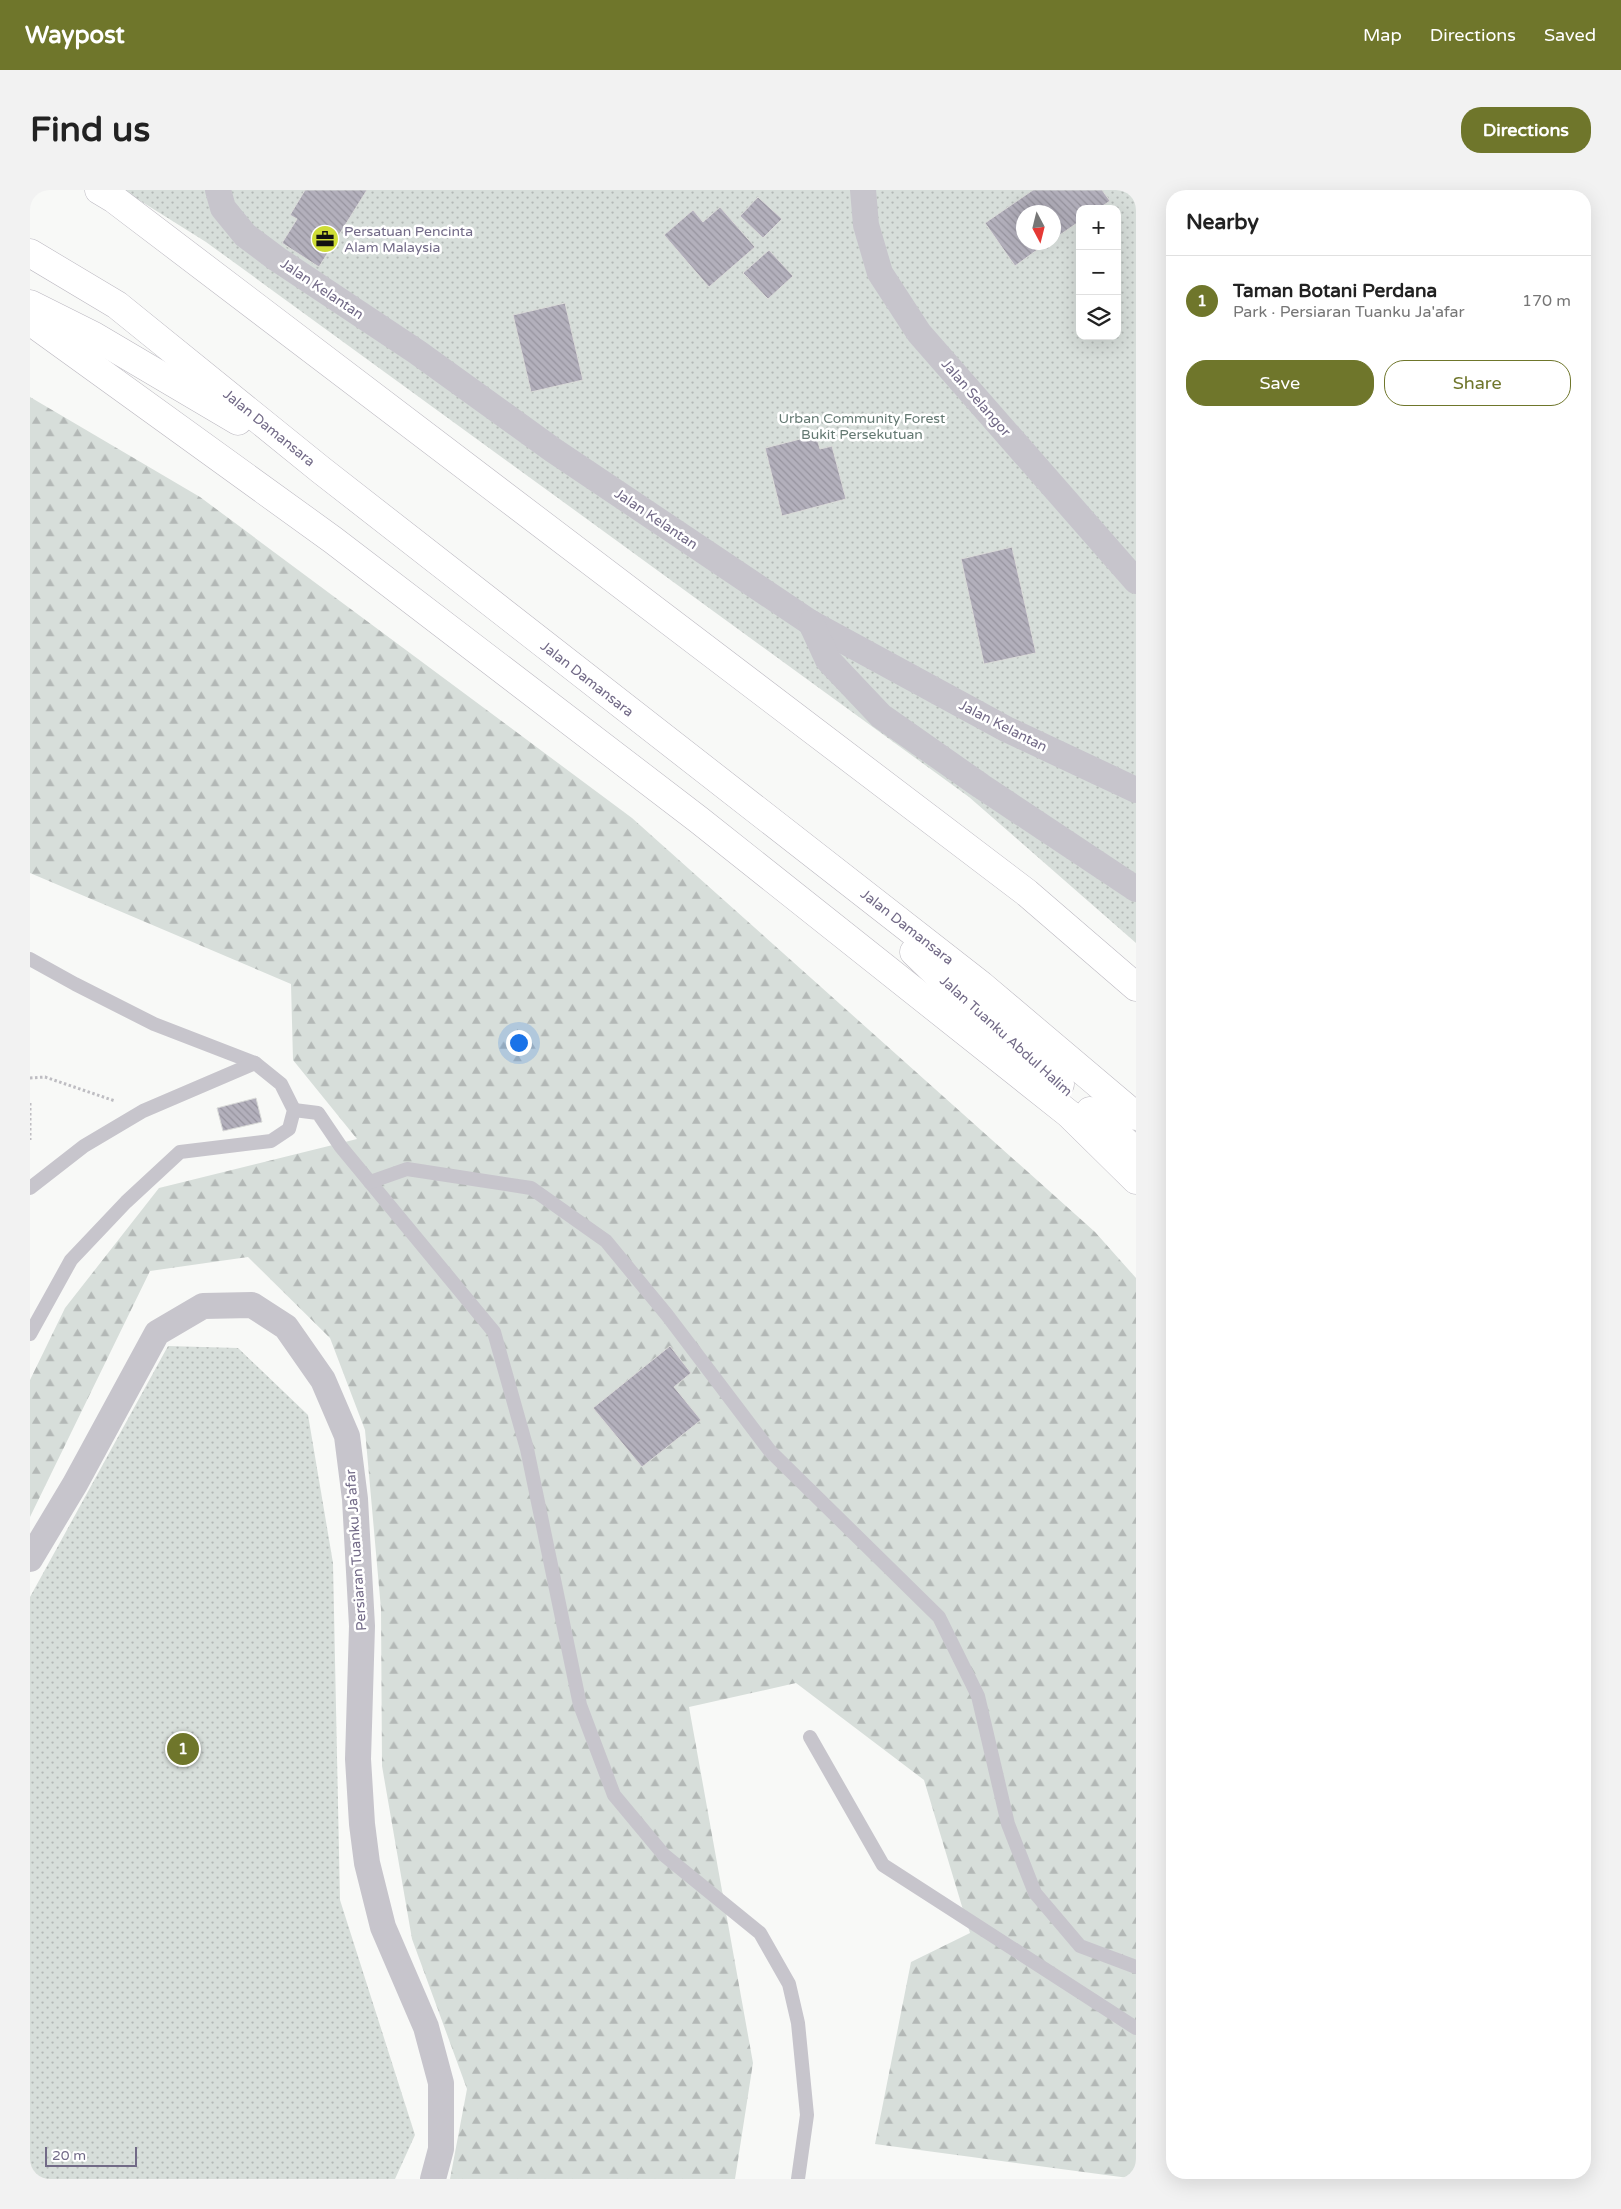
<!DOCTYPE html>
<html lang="en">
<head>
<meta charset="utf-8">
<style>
	:root { --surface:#fff; --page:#f2f2f2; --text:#222; --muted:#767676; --line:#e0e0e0; --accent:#6f762b }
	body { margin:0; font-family:"Varela Round",sans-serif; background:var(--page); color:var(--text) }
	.controls { position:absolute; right:15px; top:15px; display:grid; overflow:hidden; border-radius:10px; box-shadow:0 5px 20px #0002 }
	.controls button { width:45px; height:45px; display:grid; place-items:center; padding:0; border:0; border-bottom:1px solid var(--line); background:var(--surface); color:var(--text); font:25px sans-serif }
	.compass { position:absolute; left:986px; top:15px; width:45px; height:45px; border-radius:50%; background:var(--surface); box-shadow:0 5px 20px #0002; rotate:173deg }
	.scale { position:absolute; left:15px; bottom:12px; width:92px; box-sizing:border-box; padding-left:5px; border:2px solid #726a87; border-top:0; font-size:14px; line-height:18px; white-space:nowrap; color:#726a87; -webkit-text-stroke:4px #fff; paint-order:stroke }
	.you { position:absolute; left:488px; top:852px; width:18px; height:18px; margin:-12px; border:4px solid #fff; border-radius:50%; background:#1a73e8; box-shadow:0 0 0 8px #1a73e833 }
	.badge { display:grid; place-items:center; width:32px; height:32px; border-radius:50%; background:var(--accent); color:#fff; font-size:16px; font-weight:700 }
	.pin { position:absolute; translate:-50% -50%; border:2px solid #fff; box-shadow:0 1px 5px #0006 }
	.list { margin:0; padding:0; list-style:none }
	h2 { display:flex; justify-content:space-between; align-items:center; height:65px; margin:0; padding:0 20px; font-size:21px }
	h2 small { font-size:16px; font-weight:400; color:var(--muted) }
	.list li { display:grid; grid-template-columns:32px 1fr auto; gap:15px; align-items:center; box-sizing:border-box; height:90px; padding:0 20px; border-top:1px solid var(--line) }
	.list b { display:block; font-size:19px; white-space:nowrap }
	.list p { margin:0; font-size:16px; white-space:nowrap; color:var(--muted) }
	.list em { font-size:16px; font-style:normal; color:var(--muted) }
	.actions { display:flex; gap:10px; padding:15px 20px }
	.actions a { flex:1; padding:11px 0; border:1px solid var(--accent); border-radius:20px; text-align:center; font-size:18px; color:var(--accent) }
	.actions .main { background:var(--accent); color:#fff }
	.icon { flex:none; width:28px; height:28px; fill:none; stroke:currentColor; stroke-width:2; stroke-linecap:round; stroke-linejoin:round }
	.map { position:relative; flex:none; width:1106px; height:1989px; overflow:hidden; border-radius:20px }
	header { display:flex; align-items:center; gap:30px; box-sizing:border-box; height:70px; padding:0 25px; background:var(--accent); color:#fff }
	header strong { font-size:24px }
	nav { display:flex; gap:28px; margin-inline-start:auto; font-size:18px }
	.intro { display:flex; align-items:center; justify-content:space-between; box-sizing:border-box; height:120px; padding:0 30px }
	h1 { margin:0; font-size:35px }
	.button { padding:12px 22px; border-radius:20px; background:var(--accent); color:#fff; font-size:18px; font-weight:700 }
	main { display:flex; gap:30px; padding:0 30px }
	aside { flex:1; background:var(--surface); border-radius:20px; box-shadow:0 5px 20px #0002 }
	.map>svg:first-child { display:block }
	.forest { fill:url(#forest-firs) }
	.park { fill:url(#park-dots); fill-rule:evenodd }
	.building { fill:url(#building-back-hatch); stroke:#dadbd9 }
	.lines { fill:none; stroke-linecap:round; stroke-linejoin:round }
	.primary-casing { stroke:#bbb8c0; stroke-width:29 }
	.path { stroke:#bebdc2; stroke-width:3; stroke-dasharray:2.5 2.5; stroke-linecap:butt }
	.lane { stroke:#c7c5cc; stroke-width:14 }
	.street { stroke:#c7c5cc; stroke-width:26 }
	.primary { stroke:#fff; stroke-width:28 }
	.labels { text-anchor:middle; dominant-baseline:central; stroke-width:5; stroke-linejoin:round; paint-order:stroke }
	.poi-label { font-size:14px; fill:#726a87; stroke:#fff; text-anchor:start }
	.street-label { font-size:14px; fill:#726a87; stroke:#fff }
	.park-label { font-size:14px; fill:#647972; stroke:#fff }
</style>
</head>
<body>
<header>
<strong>Waypost</strong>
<nav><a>Map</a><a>Directions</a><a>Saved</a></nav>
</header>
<div class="intro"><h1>Find us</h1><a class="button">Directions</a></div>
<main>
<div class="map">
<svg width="1106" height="1989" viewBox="0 0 1106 1989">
	<defs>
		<pattern id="forest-firs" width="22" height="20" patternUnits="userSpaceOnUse" patternTransform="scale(1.25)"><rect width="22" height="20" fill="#d7deda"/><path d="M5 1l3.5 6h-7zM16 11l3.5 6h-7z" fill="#b3b8b6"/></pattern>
		<pattern id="park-dots" width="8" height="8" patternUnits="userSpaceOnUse" patternTransform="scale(1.25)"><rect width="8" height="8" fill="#d7deda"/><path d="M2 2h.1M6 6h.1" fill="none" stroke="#b3b8b6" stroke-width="1.8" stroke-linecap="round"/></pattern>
		<pattern id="building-back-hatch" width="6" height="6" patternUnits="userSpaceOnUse" patternTransform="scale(1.25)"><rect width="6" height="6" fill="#b3b0bc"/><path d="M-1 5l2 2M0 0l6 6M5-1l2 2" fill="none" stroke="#96939e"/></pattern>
	</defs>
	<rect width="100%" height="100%" fill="#f8f9f7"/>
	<path class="forest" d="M0 207 170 307 602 628 1065 1042 1106 1088V1989L845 1954 881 1772 940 1743 894 1590 766 1493 659 1517 723 1873 705 1989H420L437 1899 382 1749 352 1576 351 1419 335 1240 300 1148 218 1067 120 1081 0 1327V1190L35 1118 129 998 327 949 263 870 261 794 0 683Z"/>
	<g class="park">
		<path d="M93 0H1106V753L939 607 176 52ZM1050 19H1087V146H1050ZM994 22H1024V52H994Z"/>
		<path d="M138 1156 208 1158 278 1225 303 1373 310 1710 385 1945 365 1989H0V1407Z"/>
	</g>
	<g class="building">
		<path d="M275 0H337L289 77 252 53 267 29 260 25Z"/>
		<path d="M1003 0H1072L1080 11 1068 19H1050V31L1024 49V22H994V52H1018L985 76 955 33Z"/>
		<path d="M728 7 752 29 733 48 710 26Z"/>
		<path d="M690 17 725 57 679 97 634 45 663 20 673 32Z"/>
		<path d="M739 60 763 86 738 109 713 83Z"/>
		<path d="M535 113 553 190 501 202 483 125Z"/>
		<path d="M786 245 790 259 802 256 816 309 752 326 735 258Z"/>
		<path d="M982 357 1006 463 954 474 931 369Z"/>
		<path d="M226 908 232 932 193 941 187 918Z"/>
		<path d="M640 1156 661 1183 644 1197 671 1230 612 1277 563 1218Z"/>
	</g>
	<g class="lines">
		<g class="primary-casing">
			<g id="primary">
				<path d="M69 0 84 9 997 703 1106 797"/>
				<path d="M0 63 87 115 291 280 951 795 1106 926"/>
				<path d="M0 114 64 146 208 231"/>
				<path d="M0 131 303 350 669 630 1039 924 1106 990"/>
				<path d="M884 762 940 816 1030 894"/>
				<path d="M1060 921 1106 961"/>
			</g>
		</g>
		<g class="path">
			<path d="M0 888 15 887 85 911"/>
			<path d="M0 913V950"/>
		</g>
		<g class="lane">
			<path d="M0 769 45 794 124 834 225 873 251 894 264 920 259 939 241 951 150 962 96 1012 41 1070 0 1144"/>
			<path d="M264 920 288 923 311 957 464 1142 497 1259 550 1515 584 1605 634 1665 730 1743 759 1794 768 1833 777 1925 768 1989"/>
			<path d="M340 992 377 979 501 998 576 1051 637 1125 740 1261 909 1427 948 1506 978 1634 1005 1703 1050 1756 1106 1777"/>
			<path d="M0 998 54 956 113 921 225 873"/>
			<path d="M780 1547 853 1675 1106 1838"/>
		</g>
		<g class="street">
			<path d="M188 0 193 18 215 45 247 69 387 162 523 260 781 433 976 539 1106 600"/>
			<path d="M833 0 836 35 850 83 889 143 1106 391"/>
			<path d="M781 433 798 470 851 526 951 596 1106 699"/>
			<path d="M0 1369 45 1294 127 1143 173 1116 222 1115 256 1137 293 1190 317 1246 325 1309 332 1436 328 1569 332 1634 337 1673 353 1737 396 1837 411 1893V1959L403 1989"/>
		</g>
		<use href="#primary" class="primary"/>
	</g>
	<defs>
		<g id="office-disc" transform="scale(1.4375)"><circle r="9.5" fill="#cedc35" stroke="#fff"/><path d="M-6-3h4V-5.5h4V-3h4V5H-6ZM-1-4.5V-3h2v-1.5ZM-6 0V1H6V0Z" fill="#111"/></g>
	</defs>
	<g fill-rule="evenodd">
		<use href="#office-disc" x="295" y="49"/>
	</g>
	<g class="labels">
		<g class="poi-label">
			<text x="314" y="41">Persatuan Pencinta<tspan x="314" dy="16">Alam Malaysia</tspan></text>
		</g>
		<g class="street-label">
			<text transform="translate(292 99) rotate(34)">Jalan Kelantan</text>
			<text transform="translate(946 208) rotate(49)">Jalan Selangor</text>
			<text transform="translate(239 238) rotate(39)">Jalan Damansara</text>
			<text transform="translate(626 329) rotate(34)">Jalan Kelantan</text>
			<text transform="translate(557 489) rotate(38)">Jalan Damansara</text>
			<text transform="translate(973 536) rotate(27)">Jalan Kelantan</text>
			<text transform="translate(877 737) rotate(38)">Jalan Damansara</text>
			<text transform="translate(976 846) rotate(42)">Jalan Tuanku Abdul Halim</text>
			<text transform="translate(326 1360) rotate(-94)">Persiaran Tuanku Ja'afar</text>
		</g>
		<g class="park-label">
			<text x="832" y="228">Urban Community Forest<tspan x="832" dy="16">Bukit Persekutuan</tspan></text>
		</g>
	</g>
</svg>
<div class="controls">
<button>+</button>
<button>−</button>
<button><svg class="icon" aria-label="layers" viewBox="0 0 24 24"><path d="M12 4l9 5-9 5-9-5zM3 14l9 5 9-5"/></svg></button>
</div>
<svg class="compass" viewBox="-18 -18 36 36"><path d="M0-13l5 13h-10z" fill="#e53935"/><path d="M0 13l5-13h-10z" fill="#767676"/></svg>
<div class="scale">20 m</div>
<div class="you"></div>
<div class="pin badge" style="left:153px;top:1559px">1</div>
</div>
<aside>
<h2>Nearby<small></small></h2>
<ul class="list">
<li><span class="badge">1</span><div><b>Taman Botani Perdana</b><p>Park · Persiaran Tuanku Ja'afar</p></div><em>170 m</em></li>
</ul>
<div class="actions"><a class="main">Save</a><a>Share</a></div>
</aside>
</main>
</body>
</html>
